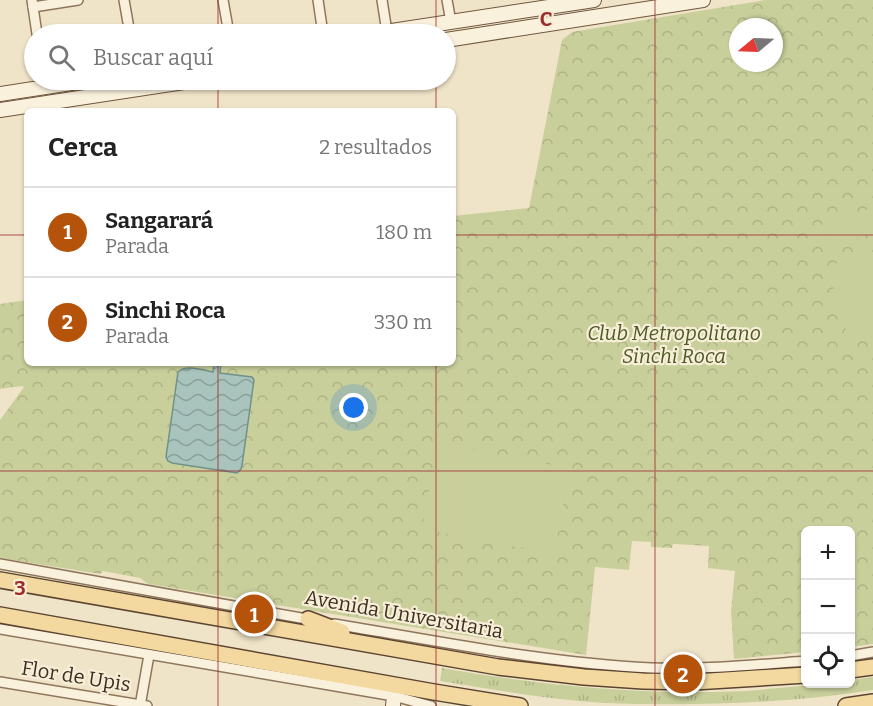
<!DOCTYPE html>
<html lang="es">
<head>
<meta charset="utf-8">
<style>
	:root { --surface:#fff; --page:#f6f6f6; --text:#222; --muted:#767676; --line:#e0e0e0; --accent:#b45309 }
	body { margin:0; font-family:Bitter,serif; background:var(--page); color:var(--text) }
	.controls { position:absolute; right:18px; bottom:18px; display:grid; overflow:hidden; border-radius:9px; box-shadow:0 2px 4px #0004 }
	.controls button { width:54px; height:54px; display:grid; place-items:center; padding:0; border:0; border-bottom:2px solid var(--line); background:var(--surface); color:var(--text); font:30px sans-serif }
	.compass { position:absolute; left:729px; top:18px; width:54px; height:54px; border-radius:50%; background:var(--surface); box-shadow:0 2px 4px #0004; rotate:251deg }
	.you { position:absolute; left:354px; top:408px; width:21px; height:21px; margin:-15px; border:4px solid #fff; border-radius:50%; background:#1a73e8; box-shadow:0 0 0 9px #1a73e833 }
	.badge { display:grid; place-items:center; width:39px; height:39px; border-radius:50%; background:var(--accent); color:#fff; font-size:20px; font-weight:700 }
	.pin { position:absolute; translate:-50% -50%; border:3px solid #fff; box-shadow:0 2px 6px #0006 }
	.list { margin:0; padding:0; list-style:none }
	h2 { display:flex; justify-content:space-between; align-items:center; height:78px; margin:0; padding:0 24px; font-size:26px }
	h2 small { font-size:20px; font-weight:400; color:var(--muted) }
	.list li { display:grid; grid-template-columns:39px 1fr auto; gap:18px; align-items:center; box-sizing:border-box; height:90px; padding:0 24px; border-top:2px solid var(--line) }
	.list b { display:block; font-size:22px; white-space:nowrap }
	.list p { margin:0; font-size:20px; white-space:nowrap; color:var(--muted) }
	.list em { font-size:20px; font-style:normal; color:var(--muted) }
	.icon { flex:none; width:33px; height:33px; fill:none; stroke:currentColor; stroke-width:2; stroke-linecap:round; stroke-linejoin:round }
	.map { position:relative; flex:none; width:873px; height:706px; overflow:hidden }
	.search { position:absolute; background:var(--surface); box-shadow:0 2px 4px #0004; left:24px; top:24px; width:432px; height:66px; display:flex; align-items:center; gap:15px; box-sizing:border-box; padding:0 21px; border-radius:33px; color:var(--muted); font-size:22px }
	.panel { position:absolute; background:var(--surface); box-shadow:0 2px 4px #0004; left:24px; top:108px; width:432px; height:258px; border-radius:9px }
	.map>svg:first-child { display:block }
	.grass { fill:url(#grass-tufts) }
	.park { fill:url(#park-crowns); fill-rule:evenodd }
	.pitch { fill:#c9cf9b }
	.water { fill:url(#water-waves); stroke:#6f938a; stroke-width:1.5 }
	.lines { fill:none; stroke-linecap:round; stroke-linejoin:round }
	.street-casing { stroke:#8d765c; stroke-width:12 }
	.secondary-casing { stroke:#6f573f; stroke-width:16 }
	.primary-casing { stroke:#5b4430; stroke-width:18 }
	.street { stroke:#faf1dc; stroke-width:9 }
	.secondary { stroke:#faf1dc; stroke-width:14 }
	.primary { stroke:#f3d9a0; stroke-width:15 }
	.grid { fill:none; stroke:#9e2a2b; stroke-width:1.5; stroke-opacity:0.55 }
	.labels { text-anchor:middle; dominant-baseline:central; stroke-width:4.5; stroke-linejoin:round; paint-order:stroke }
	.park-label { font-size:20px; font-style:italic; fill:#4d5a26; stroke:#f7eed8 }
	.street-label { font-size:20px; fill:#3d2e20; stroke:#f7eed8 }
	.grid-label { font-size:20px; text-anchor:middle; font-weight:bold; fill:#9e2a2b; stroke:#f7eed8; stroke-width:4.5; stroke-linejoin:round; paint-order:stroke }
</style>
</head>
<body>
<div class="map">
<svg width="873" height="706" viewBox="0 0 873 706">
	<defs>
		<pattern id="grass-tufts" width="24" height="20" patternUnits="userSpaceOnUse" patternTransform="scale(1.5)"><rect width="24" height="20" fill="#c9cf9b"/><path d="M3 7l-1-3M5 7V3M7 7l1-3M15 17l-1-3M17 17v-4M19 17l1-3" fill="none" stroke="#aeb285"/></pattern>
		<pattern id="park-crowns" width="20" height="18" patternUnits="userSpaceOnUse" patternTransform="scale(1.5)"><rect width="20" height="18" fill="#c9cf9b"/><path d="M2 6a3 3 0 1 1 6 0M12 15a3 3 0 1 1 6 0" fill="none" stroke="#aeb285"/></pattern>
		<pattern id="water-waves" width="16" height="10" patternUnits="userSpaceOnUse" patternTransform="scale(1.5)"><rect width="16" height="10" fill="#a9c4bc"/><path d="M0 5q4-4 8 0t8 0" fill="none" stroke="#8ba098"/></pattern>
	</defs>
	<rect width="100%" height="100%" fill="#f0e4c8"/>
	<path class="grass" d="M442 668C522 682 601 691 682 692 703 692 725 692 746 691 781 688 816 684 850 684L851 680 873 677V690C784 704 693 706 603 703 548 699 494 690 440 681Z"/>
	<path class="park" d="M765 0H873V644L851 647 850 530H806L805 652 734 659 731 611 735 571 708 568 709 546 673 544 672 548 651 547V542L632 541 629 570 595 567 586 655 148 584 140 578 103 571 100 574 0 558V420L24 387 22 386 0 389V304L27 300V363H453V216L529 208 562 40 572 32ZM738 27H774V63H738Z"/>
	<g class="pitch">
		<path d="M870 209 873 220V233L829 247 822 224Z"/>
		<path d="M873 253V337L850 344 827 266Z"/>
		<path d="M438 443 570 468 554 554 422 529Z"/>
	</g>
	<path class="water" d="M214 363H221L220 373 252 377 254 380 242 465 241 469 237 473 172 463 168 461 166 457 178 372C186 364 202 370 213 372Z"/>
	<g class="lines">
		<g class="street-casing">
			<g id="street">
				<path d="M32 0 37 34"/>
				<path d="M124 0 130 34"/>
				<path d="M223 0 229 34"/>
				<path d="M318 0 323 34"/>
				<path d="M382 0 387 32"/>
				<path d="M447 0 451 22"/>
				<path d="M33 7 78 0"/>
				<path d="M0 564 312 620"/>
				<path d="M334 624C439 641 544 663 651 668 703 670 754 665 806 661"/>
				<path d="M0 629 394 696 431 706"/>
				<path d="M850 656 873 652"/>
				<path d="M0 682 147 706"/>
				<path d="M140 706 149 655"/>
			</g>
		</g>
		<g class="secondary-casing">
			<g id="secondary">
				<path d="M372 34 594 0"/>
				<path d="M446 40 703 0"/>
				<path d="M0 94 91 80"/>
				<path d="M0 110 197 80"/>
				<path d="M393 706 394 696"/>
			</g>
		</g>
		<g class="primary-casing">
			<g id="primary">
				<path d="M0 580 498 667 584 677 643 681 694 682 806 675"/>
				<path d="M0 615 434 692 520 706"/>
				<path d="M308 619 342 632"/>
				<path d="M850 670 873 667"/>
				<path d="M846 706 873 702"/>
			</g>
		</g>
		<use href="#street" class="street"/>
		<use href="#secondary" class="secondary"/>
		<use href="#primary" class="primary"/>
	</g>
	<path class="grid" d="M218 0V34M436 0V34M655 0V706M218 80V111M436 80V111M0 235H27M453 235H873M218 363V706M436 363V706M0 471H873"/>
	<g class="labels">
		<g class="park-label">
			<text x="674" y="333">Club Metropolitano<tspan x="674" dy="23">Sinchi Roca</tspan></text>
		</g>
		<g class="street-label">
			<text transform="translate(404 614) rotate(10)">Avenida Universitaria</text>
			<text transform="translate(76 676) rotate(9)">Flor de Upis</text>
		</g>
	</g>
	<g class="grid-label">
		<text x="546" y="26">C</text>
		<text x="20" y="595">3</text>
	</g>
</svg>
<div class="controls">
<button>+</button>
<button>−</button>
<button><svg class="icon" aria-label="locate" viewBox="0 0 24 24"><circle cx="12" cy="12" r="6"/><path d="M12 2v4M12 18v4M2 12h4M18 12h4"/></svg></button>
</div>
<svg class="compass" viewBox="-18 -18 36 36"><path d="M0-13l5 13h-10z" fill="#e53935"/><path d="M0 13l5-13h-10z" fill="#767676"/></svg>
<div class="you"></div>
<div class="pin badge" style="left:254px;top:614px">1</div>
<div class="pin badge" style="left:683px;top:674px">2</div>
<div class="search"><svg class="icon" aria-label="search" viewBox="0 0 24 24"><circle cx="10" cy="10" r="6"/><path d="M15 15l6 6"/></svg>Buscar aquí</div>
<section class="panel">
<h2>Cerca<small>2 resultados</small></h2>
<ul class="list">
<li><span class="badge">1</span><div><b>Sangarará</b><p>Parada</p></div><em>180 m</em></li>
<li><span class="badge">2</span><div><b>Sinchi Roca</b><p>Parada</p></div><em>330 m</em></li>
</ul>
</section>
</div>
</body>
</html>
